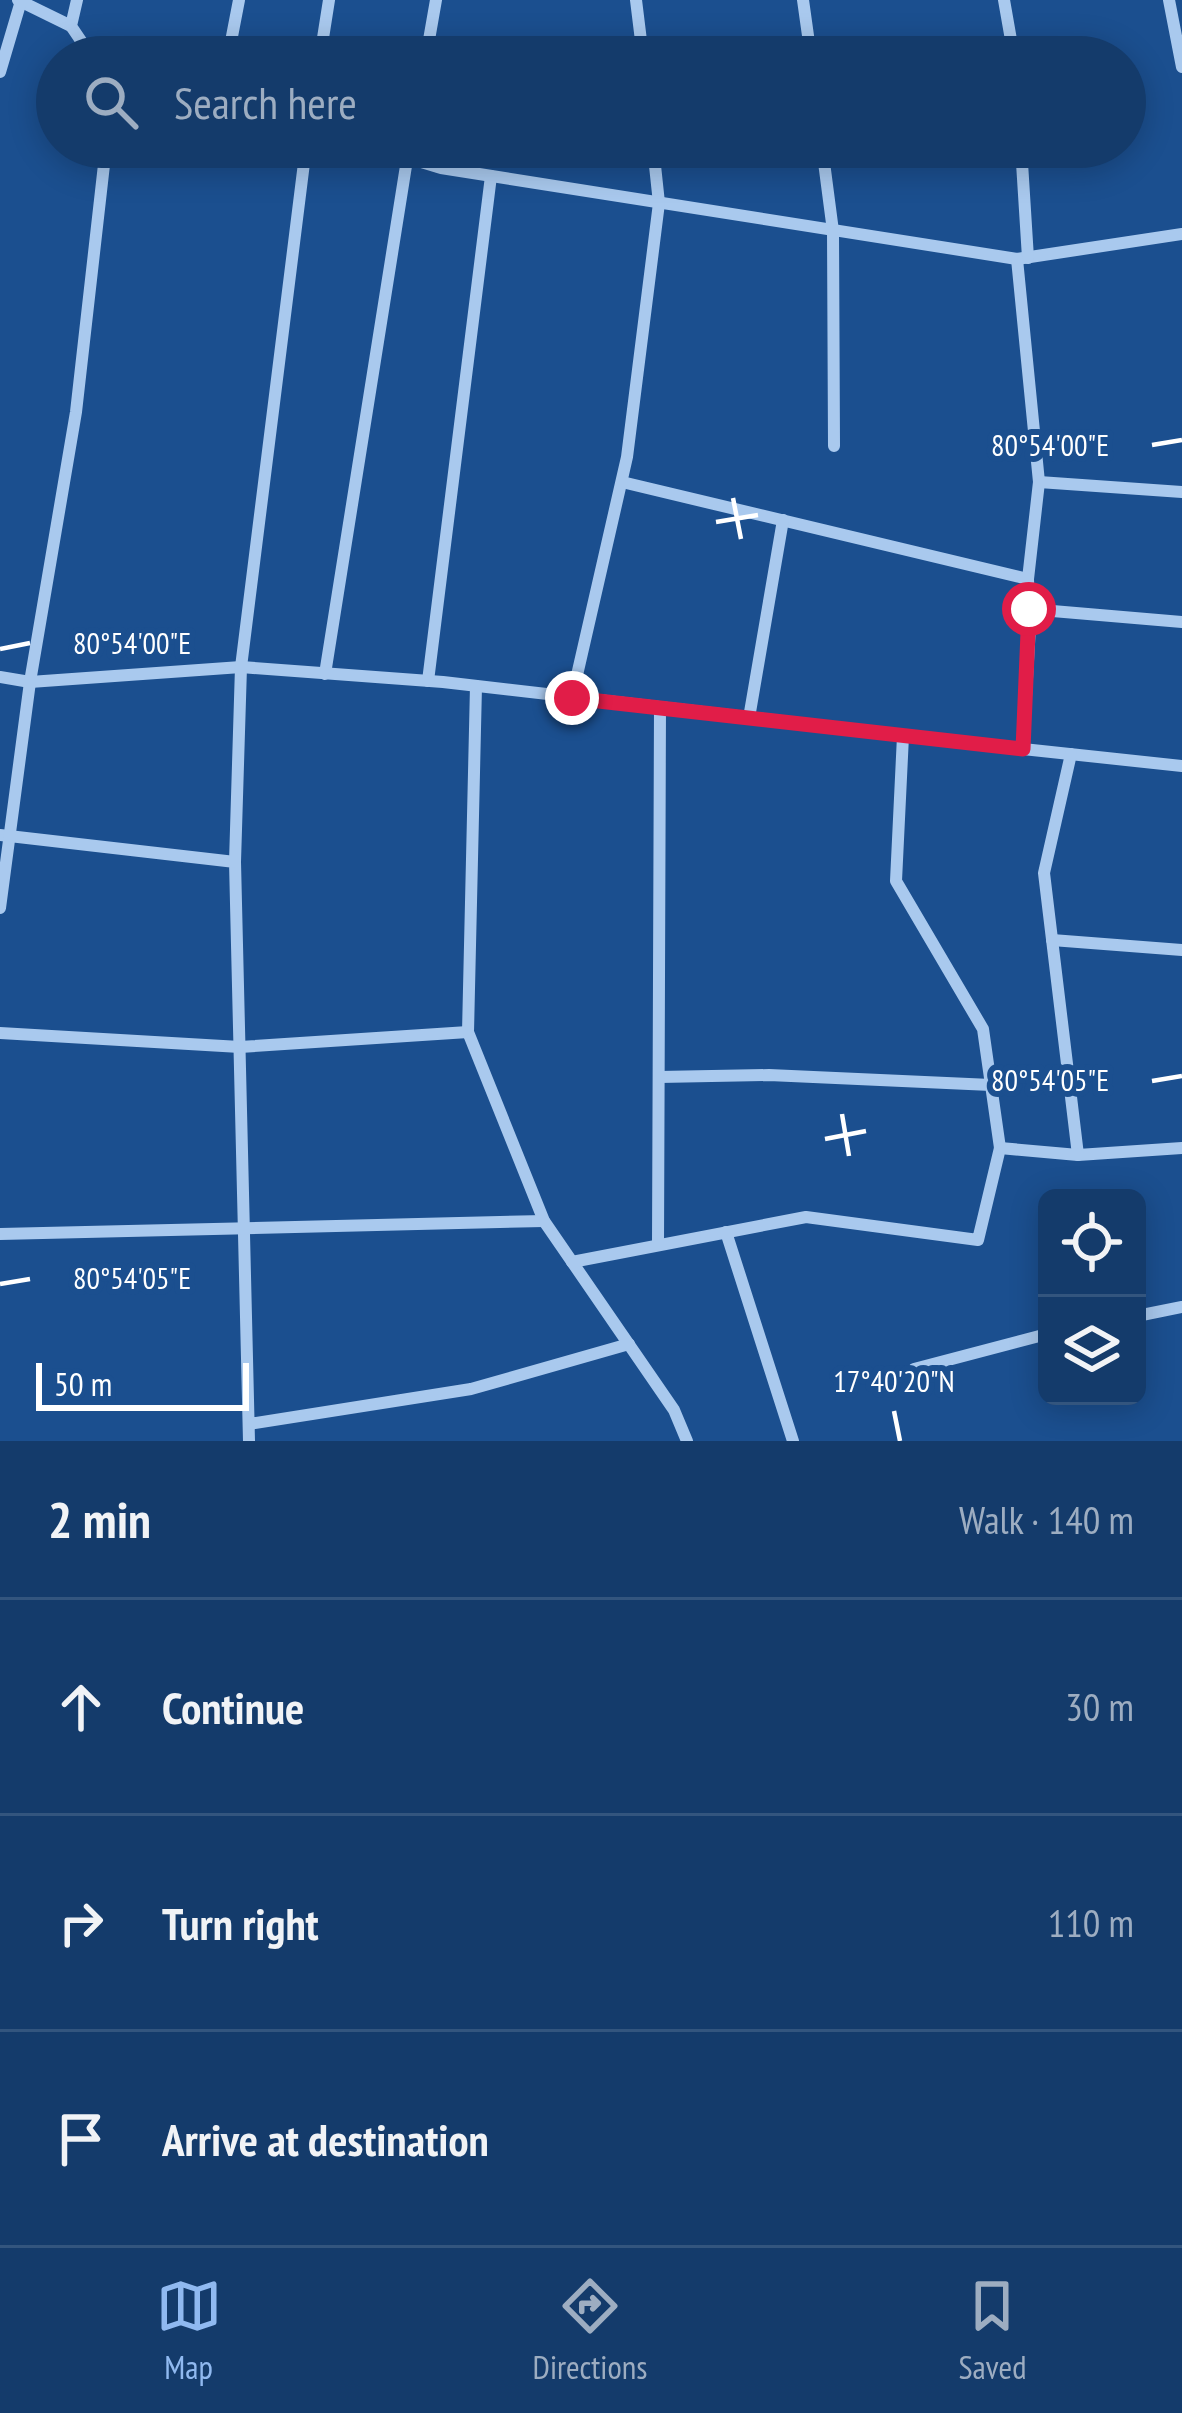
<!DOCTYPE html>
<html lang="en">
<head>
<meta charset="utf-8">
<style>
	:root { --surface:#143b6b; --page:#1d4271; --text:#f1f3f6; --muted:#9dadc1; --line:#33557e; --accent:#90b9f0 }
	body { margin:0; font-family:"PT Sans Narrow",sans-serif; background:var(--page); color:var(--text) }
	.controls { position:absolute; right:36px; bottom:36px; display:grid; overflow:hidden; border-radius:18px; box-shadow:0 6px 30px #0003 }
	.controls button { width:108px; height:108px; display:grid; place-items:center; padding:0; border:0; border-bottom:3px solid var(--line); background:var(--surface); color:var(--text); font:60px sans-serif }
	.scale { position:absolute; left:36px; bottom:30px; width:213px; box-sizing:border-box; padding-left:12px; border:6px solid #fff; border-top:0; font-size:33px; line-height:42px; white-space:nowrap; color:#fff; -webkit-text-stroke:9px #1b4f8f; paint-order:stroke }
	.stop { position:absolute; width:36px; height:36px; margin:-27px; border:9px solid #e11d48; border-radius:50%; background:#fff }
	.stop.end { background:#e11d48; border-color:#fff; box-shadow:0 3px 12px #0008 }
	.list { margin:0; padding:0; list-style:none }
	h2 { display:flex; justify-content:space-between; align-items:center; height:156px; margin:0; padding:0 48px; font-size:51px }
	h2 small { font-size:39px; font-weight:400; color:var(--muted) }
	.list li { display:grid; grid-template-columns:78px 1fr auto; gap:36px; align-items:center; box-sizing:border-box; height:216px; padding:0 48px; border-top:3px solid var(--line) }
	.list b { display:block; font-size:45px; white-space:nowrap }
	.list em { font-size:39px; font-style:normal; color:var(--muted) }
	.icon { flex:none; width:66px; height:66px; fill:none; stroke:currentColor; stroke-width:2; stroke-linecap:round; stroke-linejoin:round }
	.map { position:relative; flex:none; width:1182px; height:1441px; overflow:hidden }
	.search { position:absolute; background:var(--surface); box-shadow:0 6px 30px #0003; left:36px; right:36px; top:36px; height:132px; display:flex; align-items:center; gap:30px; box-sizing:border-box; padding:0 42px; border-radius:66px; color:var(--muted); font-size:45px }
	.sheet { height:804px; background:var(--surface) }
	nav { display:flex; justify-content:space-around; align-items:center; box-sizing:border-box; height:168px; border-top:3px solid var(--line); background:var(--surface); font-size:33px; color:var(--muted) }
	nav a { display:grid; justify-items:center; gap:6px }
	nav .on { color:var(--accent) }
	.map>svg:first-child { display:block }
	.lines { fill:none; stroke-linecap:round; stroke-linejoin:round }
	.minor { stroke:#a9c9ee; stroke-width:12 }
	.route { stroke:#e11d48; stroke-width:15 }
	.ticks { fill:none; stroke:#fff; stroke-width:4.5 }
	.ticks-label { font-size:30px; text-anchor:middle; fill:#fff; stroke:#1b4f8f; stroke-width:12; stroke-linejoin:round; paint-order:stroke }
</style>
</head>
<body>
<div class="map">
<svg width="1182" height="1441" viewBox="0 0 1182 1441">
	<rect width="100%" height="100%" fill="#1b4f8f"/>
	<g class="lines">
		<g class="minor">
			<path d="M18 0 71 26"/>
			<path d="M77 0 71 26 92 57"/>
			<path d="M636 0 643 57"/>
			<path d="M803 0 811 57"/>
			<path d="M1004 0 1014 57"/>
			<path d="M1169 0 1182 67"/>
			<path d="M228 57 239 0"/>
			<path d="M320 57 329 0"/>
			<path d="M426 57 436 0"/>
			<path d="M0 72 21 1"/>
			<path d="M372 147 441 168 1017 259 1182 234"/>
			<path d="M822 147 833 231 834 446"/>
			<path d="M1021 147 1028 258"/>
			<path d="M1017 259 1039 482 1028 579 1029 609 1182 622"/>
			<path d="M622 482 1028 579"/>
			<path d="M1039 482 1182 492"/>
			<path d="M325 674 409 147"/>
			<path d="M0 677 30 682 241 667 443 682 1023 749 1031 609"/>
			<path d="M428 681 491 176"/>
			<path d="M476 686 468 1032 544 1221 674 1410 687 1441"/>
			<path d="M572 697 627 457 659 203 653 147"/>
			<path d="M749 718 783 520"/>
			<path d="M903 736 896 881 983 1029 1000 1148"/>
			<path d="M1023 749 1182 766"/>
			<path d="M1071 754 1044 873 1078 1155 1182 1148"/>
			<path d="M0 835 235 862 249 1441"/>
			<path d="M235 862 241 667 306 147"/>
			<path d="M0 908 30 682 76 412 106 147"/>
			<path d="M1052 940 1182 950"/>
			<path d="M0 1033 240 1047 468 1032"/>
			<path d="M659 1077 769 1075 991 1085"/>
			<path d="M726 1232 793 1441"/>
			<path d="M0 1234 544 1221"/>
			<path d="M658 1245 660 708"/>
			<path d="M572 1262 806 1217 978 1240 1000 1148 1078 1155"/>
			<path d="M1137 1316 1182 1307"/>
			<path d="M914 1369 1047 1334"/>
			<path d="M249 1424 471 1389 629 1344"/>
		</g>
	</g>
	<g class="lines">
		<path class="route" d="M572 698 1023 749 1029 609"/>
	</g>
	<path class="ticks" d="M1152 445 1182 440M733 498 741 539M716 522 758 515M0 649 30 643M1152 1081 1182 1076M842 1114 849 1156M825 1139 866 1131M0 1284 30 1279M894 1411 900 1441"/>
	<g class="ticks-label">
		<text x="1050" y="456">80°54'00"E</text>
		<text x="132" y="654">80°54'00"E</text>
		<text x="1050" y="1091">80°54'05"E</text>
		<text x="132" y="1289">80°54'05"E</text>
		<text x="894" y="1392">17°40'20"N</text>
	</g>
</svg>
<div class="controls">
<button><svg class="icon" aria-label="locate" viewBox="0 0 24 24"><circle cx="12" cy="12" r="6"/><path d="M12 2v4M12 18v4M2 12h4M18 12h4"/></svg></button>
<button><svg class="icon" aria-label="layers" viewBox="0 0 24 24"><path d="M12 4l9 5-9 5-9-5zM3 14l9 5 9-5"/></svg></button>
</div>
<div class="scale">50 m</div>
<div class="stop" style="left:1029px;top:609px"></div>
<div class="stop end" style="left:572px;top:698px"></div>
<div class="search"><svg class="icon" aria-label="search" viewBox="0 0 24 24"><circle cx="10" cy="10" r="6"/><path d="M15 15l6 6"/></svg>Search here</div>
</div>
<section class="sheet">
<h2>2 min<small>Walk · 140 m</small></h2>
<ul class="list">
<li><svg class="icon" aria-label="ahead" viewBox="0 0 24 24"><path d="M12 20V5M6 11l6-6 6 6"/></svg><div><b>Continue</b></div><em>30 m</em></li>
<li><svg class="icon" aria-label="right" viewBox="0 0 24 24"><path d="M7 20v-9h11M14 6l5 5-5 5"/></svg><div><b>Turn right</b></div><em>110 m</em></li>
<li><svg class="icon" aria-label="arrive" viewBox="0 0 24 24"><path d="M6 21V4h12l-3 4 3 4H6"/></svg><div><b>Arrive at destination</b></div></li>
</ul>
</section>
<nav>
<a class="on"><svg class="icon" aria-label="map" viewBox="0 0 24 24"><path d="M3 6l6-2 6 2 6-2v14l-6 2-6-2-6 2zM9 4v14M15 6v14"/></svg>Map</a>
<a><svg class="icon" aria-label="directions" viewBox="0 0 24 24"><path d="M12 3l9 9-9 9-9-9zM9 14v-3h6M13 9l2 2-2 2"/></svg>Directions</a>
<a><svg class="icon" aria-label="saved" viewBox="0 0 24 24"><path d="M7 4h10v16l-5-4-5 4z"/></svg>Saved</a>
</nav>
</body>
</html>
